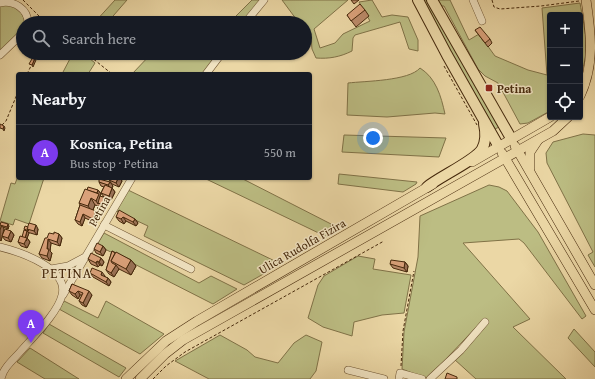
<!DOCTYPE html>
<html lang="en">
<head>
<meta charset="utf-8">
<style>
	:root { --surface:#171b24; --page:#242831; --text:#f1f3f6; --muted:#9ea1a6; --line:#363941; --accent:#7c3aed }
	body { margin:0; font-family:"Gentium Book Plus",serif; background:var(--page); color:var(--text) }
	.controls { position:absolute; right:12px; top:12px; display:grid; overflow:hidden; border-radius:4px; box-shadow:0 1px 3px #0004 }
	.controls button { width:36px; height:36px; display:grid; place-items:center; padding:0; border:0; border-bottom:1px solid var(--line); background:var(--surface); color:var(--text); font:20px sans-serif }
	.you { position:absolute; left:373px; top:138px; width:14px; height:14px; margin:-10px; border:3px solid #fff; border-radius:50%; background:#1a73e8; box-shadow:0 0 0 6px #1a73e833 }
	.badge { display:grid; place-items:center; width:26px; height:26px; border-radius:50%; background:var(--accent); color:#fff; font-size:13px; font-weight:700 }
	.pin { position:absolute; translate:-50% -33px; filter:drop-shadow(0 1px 2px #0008) }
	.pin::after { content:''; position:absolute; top:21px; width:14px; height:12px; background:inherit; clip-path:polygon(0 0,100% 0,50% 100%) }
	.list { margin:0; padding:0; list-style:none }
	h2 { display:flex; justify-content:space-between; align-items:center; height:52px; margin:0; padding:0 16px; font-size:17px }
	h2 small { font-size:13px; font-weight:400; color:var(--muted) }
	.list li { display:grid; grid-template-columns:26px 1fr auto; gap:12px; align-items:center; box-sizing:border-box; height:56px; padding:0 16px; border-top:1px solid var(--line) }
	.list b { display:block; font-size:15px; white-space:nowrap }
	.list p { margin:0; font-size:13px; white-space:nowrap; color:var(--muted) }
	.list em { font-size:13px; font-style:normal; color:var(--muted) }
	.icon { flex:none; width:22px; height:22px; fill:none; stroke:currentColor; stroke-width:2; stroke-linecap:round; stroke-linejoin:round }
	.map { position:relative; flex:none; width:595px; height:379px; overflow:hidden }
	.search { position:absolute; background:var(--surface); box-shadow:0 1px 3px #0004; left:16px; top:16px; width:296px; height:44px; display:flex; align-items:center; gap:10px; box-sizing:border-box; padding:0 14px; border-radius:22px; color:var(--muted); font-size:15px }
	.panel { position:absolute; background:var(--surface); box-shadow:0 1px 3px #0004; left:16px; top:72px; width:296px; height:108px; border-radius:4px }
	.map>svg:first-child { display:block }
	.green { fill:#bcbd83; stroke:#807247 }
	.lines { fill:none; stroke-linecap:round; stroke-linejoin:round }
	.minor-casing { stroke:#6e5432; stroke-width:8 }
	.major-casing { stroke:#45280b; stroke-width:10 }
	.highway-casing { stroke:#45280b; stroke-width:12 }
	.path { stroke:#45280b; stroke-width:1; stroke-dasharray:3 2; stroke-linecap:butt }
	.minor { stroke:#f2e5c4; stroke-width:7 }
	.major { stroke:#ebd7a5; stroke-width:9 }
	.highway { stroke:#ebd7a5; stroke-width:10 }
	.wall { fill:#bb8a69; stroke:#45280b }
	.shaded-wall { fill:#997155; stroke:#45280b }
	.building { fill:#daa17a; stroke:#45280b }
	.poi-dot { fill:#8f2418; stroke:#f2e5c4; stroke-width:1.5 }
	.labels { text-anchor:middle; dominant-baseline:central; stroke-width:3; stroke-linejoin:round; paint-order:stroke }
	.poi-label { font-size:12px; font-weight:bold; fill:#45280b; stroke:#f2e5c4; text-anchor:start }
	.street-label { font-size:12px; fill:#45280b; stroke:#f2e5c4 }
	.quarter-label { font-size:14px; letter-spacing:1px; fill:#45280b; stroke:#f2e5c4 }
</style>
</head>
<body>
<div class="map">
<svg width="595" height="379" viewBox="0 0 595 379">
	<rect width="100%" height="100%" fill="#ebd7a5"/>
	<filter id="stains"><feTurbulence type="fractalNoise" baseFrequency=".005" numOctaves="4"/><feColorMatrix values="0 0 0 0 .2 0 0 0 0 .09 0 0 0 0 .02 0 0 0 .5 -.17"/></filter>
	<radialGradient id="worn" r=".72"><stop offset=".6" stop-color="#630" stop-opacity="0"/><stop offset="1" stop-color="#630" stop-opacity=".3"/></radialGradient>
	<g class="green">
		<path d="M115 0H127L107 23H94Z"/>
		<path d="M252 0H260L242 23H229Z"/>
		<path d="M282 0H348L314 29 320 48 335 43 343 34 370 21 359 2 372 0 382 17 392 15 408 17 418 40V51L409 49 400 22 355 35 353 38 352 51C340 57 329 59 316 58L312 49 311 38 305 33V23H299Z"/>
		<path d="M421 0H428L503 130 501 132 499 127 495 129Z"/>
		<path d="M437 0H450L469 40 479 34 495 56 528 70 547 75 542 8 580 3C584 26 591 53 580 75V15H550V111L528 123 520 124 498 83 485 76 478 69 444 6H441Z"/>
		<path d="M0 5H18L26 23H23V30L0 52Z"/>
		<path d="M73 53H83L95 63 88 74H62Z"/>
		<path d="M152 53H218L203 74H132Z"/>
		<path d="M420 68C436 78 441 96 445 114L435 113 387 117 347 115 348 83C365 81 409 81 420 68Z"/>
		<path d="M583 134 595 135V267L588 255 593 252 547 163 546 153 553 142Z"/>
		<path d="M344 135 446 138 439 157 342 152Z"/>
		<path d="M339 174 417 182 416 184 403 192 338 184Z"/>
		<path d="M18 176V178H44L29 224 15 219 13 225 0 221 11 183 15 184Z"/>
		<path d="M204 178H241L331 224 329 235 327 237Z"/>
		<path d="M489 185 499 187 507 191 538 232 586 316 582 319 524 243 519 239 463 243 530 319 513 327 566 379H476L454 359 482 321 429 377 425 378 402 369 404 332 418 257 420 216Z"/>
		<path d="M128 190 281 264 244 285 144 236 148 226 116 211Z"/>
		<path d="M104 233 199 283 211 276 237 289 213 304 97 245Z"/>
		<path d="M358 256 375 259 373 269 411 275 404 313 382 315 354 322 352 336 323 327 308 318 318 285 324 276Z"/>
		<path d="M64 301 98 318 106 301 164 334 140 354 59 309Z"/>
		<path d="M49 324 126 368 119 377 43 333Z"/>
		<path d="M574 329 595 352V367L568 338Z"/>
		<path d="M220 335 247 350 255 357 278 363 294 343 306 335 322 342 316 371 310 379H209L175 361Z"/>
		<path d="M30 348 79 379H45L17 362Z"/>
	</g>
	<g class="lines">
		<g class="minor-casing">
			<g id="minor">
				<path d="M473 0 482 21"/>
				<path d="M0 3C14 0 28 9 28 23"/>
				<path d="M245 23 264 0"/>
				<path d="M0 55 23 33"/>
				<path d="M206 74 222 53"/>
				<path d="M104 225 191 269"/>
				<path d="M0 247C20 252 69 268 62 295 58 313 32 338 20 352 13 360 3 368 1 379"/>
				<path d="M51 269 68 266 85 257"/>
				<path d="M63 295 132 178"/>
				<path d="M348 370 384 379"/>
				<path d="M399 379 400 373 422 379"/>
				<path d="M430 379 461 350 485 322"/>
			</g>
		</g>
		<g class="major-casing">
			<g id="major">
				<path d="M580 96C595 64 591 34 586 0"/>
				<path d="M515 146 595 285"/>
				<path d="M502 153 595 310"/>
				<path d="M472 162 550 117"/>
				<path d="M530 169V152L538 140"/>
				<path d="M126 379 166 341 197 321 433 184"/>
				<path d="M140 379 165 354 183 340 553 131 568 117"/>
			</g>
		</g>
		<g class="highway-casing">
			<g id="highway">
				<path d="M418 0 447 55 499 147"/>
				<path d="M432 0 512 140"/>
				<path d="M427 187C439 177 476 160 482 149 486 142 486 133 484 124"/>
			</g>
		</g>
		<g class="path">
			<path d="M23 0 46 23"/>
			<path d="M492 0 494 7 500 9 541 6 579 1"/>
			<path d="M86 53 112 74"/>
			<path d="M34 57 36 53"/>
			<path d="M444 66 477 125"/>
			<path d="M27 74 31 66"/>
			<path d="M2 125 6 121 18 92"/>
			<path d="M401 366 403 331 414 271"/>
			<path d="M153 379 166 366 185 352 384 241"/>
		</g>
		<use href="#minor" class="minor"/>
		<use href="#major" class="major"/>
		<use href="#highway" class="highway"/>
	</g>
	<g class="wall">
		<path d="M351 0H359L354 4Z"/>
		<path d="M365 10 369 16 356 27 347 15Z"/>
		<path d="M475 30 490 39 492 43 488 47Z"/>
		<path d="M110 178H120L122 181 119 187 112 184 109 180Z"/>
		<path d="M99 182 113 186 112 188 115 192 111 200 104 197 101 193 104 187 101 186Z"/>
		<path d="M98 190 101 194 100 196 106 198 109 202 106 209 95 205 93 210 99 215 96 223 85 218 82 226 78 224 75 220 80 205 79 203Z"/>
		<path d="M116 217 135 219 138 223 136 226 126 221 124 224 119 221Z"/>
		<path d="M0 224 9 226 8 229 3 227 4 229 1 241 0 240Z"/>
		<path d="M24 229H38L37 235 27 232 29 233 27 238 30 242 27 248 21 246 18 242 22 237 25 231Z"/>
		<path d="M11 231 14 235 11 242 5 240 2 236Z"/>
		<path d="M54 234H59L62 238 60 246 51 243 50 251 52 253 50 261 42 258 39 254 47 238Z"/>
		<path d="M103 246 106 250 103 256 96 253 94 249Z"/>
		<path d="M112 251 131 260 136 266 131 275 119 269 114 277 109 274 106 270Z"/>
		<path d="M101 258 104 262 102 266 100 265 98 267 91 264 88 259Z"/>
		<path d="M405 262 408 266 407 272 393 268 390 264Z"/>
		<path d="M90 273 105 276V277L108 278 111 282 109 286 93 277Z"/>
		<path d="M72 284 92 295 86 307 82 305 79 301 82 295H80L78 299 72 295 69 291Z"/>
	</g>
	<g class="shaded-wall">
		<path d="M35 58 36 60 33 67 32 65Z"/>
		<path d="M4 126 5 128 4 131 3 129Z"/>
		<path d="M118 178H120L122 181 119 187 116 183Z"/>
		<path d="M110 182 113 186 111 189 108 185Z"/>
		<path d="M112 188 115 192 111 200 109 196Z"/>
		<path d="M98 190 101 194 100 196 103 200 98 204 96 201V194Z"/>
		<path d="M91 198 95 205 92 212 88 206Z"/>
		<path d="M106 198 109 202 106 209 103 205Z"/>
		<path d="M96 211 99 215 96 223 93 219Z"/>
		<path d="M83 214 85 218 82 226 80 222Z"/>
		<path d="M123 217 126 221 124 224 121 219Z"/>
		<path d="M135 219 138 223 136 226 133 222Z"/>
		<path d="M8 224 9 226 8 229 7 227Z"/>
		<path d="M2 225 4 229 1 241 0 240V230Z"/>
		<path d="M36 225 38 229 37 235 34 231Z"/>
		<path d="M11 231 14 235 11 242 8 238Z"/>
		<path d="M27 231 29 233 26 241 27 238 30 242 27 248 24 244 25 239Z"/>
		<path d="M59 234 62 238 60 246 57 242Z"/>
		<path d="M48 239 51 243 50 251 52 253 50 261 47 256Z"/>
		<path d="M103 246 106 250 103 256 100 252Z"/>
		<path d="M101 258 104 262 102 266 99 262Z"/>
		<path d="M131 260 136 266 131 275 126 269Z"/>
		<path d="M97 261 100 265 98 267 96 263Z"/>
		<path d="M405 262 408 266 407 272 404 268Z"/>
		<path d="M116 265 119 269 114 277 111 273Z"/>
		<path d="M102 272 105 276 104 279 101 275Z"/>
		<path d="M108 278 111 282 109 286 106 282Z"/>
		<path d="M78 291 80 295 78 299 75 294Z"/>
		<path d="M89 291 92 295 86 307 83 303Z"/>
	</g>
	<g class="building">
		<path d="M360 4 365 10 351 21 347 15Z"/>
		<path d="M480 27 490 39 485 43 475 30Z"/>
		<path d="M33 57 35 58 32 65 29 64Z"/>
		<path d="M0 124 4 126 3 129 0 128Z"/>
		<path d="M110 178H118L116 183 109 180Z"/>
		<path d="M99 179 110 182 108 185 99 182Z"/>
		<path d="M105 185 112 188 109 196 101 193Z"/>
		<path d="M88 187 98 190 97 193 87 190Z"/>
		<path d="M85 189 99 194 96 201 91 198 88 206 79 203Z"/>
		<path d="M100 196 106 198 103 205 98 203Z"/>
		<path d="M80 205 96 211 93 219 83 214 80 222 75 220Z"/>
		<path d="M119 210 135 219 133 222 123 217 121 219 116 217Z"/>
		<path d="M1 222 8 224 7 227 0 225Z"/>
		<path d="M29 223 36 225 34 231 27 229Z"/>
		<path d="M25 226 28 227 27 229 29 231 24 229Z"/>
		<path d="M5 229 11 231 8 238 2 236Z"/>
		<path d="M24 230 27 231 25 238 22 237Z"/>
		<path d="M54 232 59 234 57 242 48 239 47 249H49L47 256 39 254 45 238H47L49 233 54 234Z"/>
		<path d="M20 236 27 238 24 244 18 242Z"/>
		<path d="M97 243 103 246 100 252 94 249Z"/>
		<path d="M112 251 115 253 111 261 112 263 116 265 111 273 106 270Z"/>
		<path d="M116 252 131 260 126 269 111 261Z"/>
		<path d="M91 253 101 258 99 262 97 261 96 263 88 259Z"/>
		<path d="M391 260 405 262 404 268 390 264Z"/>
		<path d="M92 268 102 272 101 275 108 278 106 282 90 273Z"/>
		<path d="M72 284 89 291 83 303 79 301 83 293 78 291 75 294 69 291Z"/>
		<path d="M447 373 457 377V379H445Z"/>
	</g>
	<rect class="poi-dot" x="485" y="84" width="8" height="8" rx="2"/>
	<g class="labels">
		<g class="poi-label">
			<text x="497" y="88">Petina</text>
		</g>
		<g class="street-label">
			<text transform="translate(99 211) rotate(-61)">Petina</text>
			<text transform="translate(302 246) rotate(-30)">Ulica Rudolfa Fizira</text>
		</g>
		<g class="quarter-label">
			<text x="67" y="273">PETINA</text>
		</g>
	</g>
	<rect width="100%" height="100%" filter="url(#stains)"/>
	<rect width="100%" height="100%" fill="url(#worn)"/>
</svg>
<div class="controls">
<button>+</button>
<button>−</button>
<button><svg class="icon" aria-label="locate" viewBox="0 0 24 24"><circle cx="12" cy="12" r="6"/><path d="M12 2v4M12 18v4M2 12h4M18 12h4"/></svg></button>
</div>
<div class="you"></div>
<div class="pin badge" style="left:31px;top:343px">A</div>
<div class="search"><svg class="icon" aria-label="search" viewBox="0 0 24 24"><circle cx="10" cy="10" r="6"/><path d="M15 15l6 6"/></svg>Search here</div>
<section class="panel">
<h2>Nearby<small></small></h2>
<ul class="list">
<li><span class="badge">A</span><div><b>Kosnica, Petina</b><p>Bus stop · Petina</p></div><em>550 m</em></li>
</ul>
</section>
</div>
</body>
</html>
